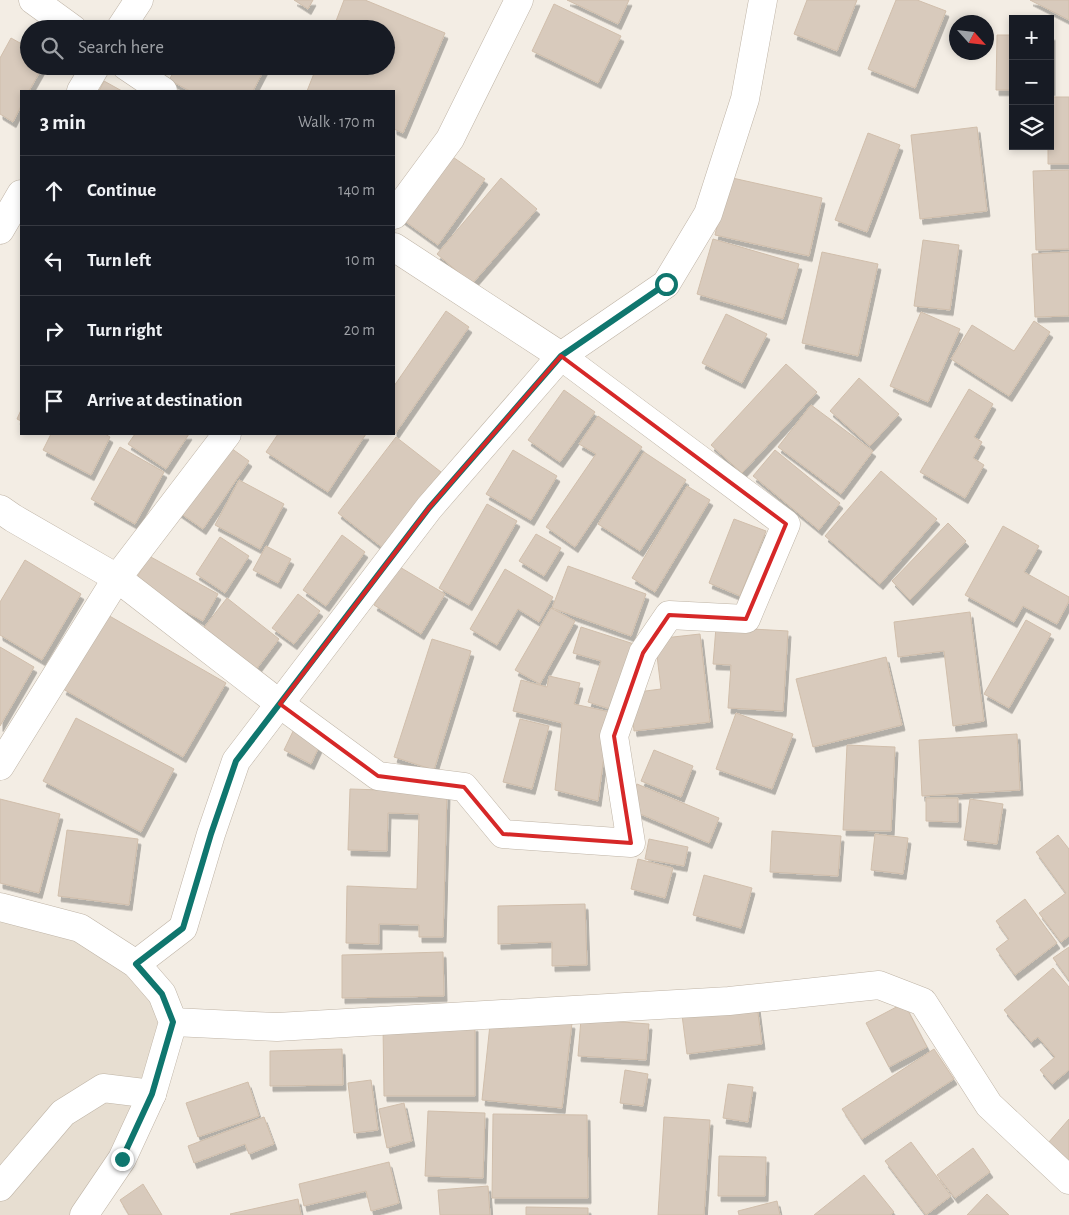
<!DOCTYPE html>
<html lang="en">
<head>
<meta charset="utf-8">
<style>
	:root { --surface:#171b24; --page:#242831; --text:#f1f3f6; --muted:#9ea1a6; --line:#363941 }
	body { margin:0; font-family:"Alegreya Sans",sans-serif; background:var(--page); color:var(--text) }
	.controls { position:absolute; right:15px; top:15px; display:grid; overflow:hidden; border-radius:0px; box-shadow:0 2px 8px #0003 }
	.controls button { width:45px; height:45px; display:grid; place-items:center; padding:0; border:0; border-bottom:1px solid var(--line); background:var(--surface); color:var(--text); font:25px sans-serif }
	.compass { position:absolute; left:949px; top:15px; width:45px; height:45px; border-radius:50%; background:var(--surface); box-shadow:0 2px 8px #0003; rotate:117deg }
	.stop { position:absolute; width:15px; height:15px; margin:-11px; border:4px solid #0f766e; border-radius:50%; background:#fff }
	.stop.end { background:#0f766e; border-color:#fff; box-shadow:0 1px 5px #0008 }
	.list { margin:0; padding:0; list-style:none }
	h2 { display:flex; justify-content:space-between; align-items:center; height:65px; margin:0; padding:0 20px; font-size:21px }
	h2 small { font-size:16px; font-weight:400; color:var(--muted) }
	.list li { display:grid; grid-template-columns:32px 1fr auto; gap:15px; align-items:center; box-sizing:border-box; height:70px; padding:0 20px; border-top:1px solid var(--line) }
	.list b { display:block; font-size:19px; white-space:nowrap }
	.list em { font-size:16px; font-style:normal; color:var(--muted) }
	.icon { flex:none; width:28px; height:28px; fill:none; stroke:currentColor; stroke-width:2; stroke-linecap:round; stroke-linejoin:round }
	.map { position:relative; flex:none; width:1069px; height:1215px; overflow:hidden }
	.search { position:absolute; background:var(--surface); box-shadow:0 2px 8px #0003; left:20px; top:20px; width:375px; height:55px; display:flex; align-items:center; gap:12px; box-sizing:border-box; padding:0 18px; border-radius:28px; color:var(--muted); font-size:19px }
	.panel { position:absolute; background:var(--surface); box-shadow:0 2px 8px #0003; left:20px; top:90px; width:375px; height:345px; border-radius:0px }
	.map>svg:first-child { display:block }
	.residential { fill:#e7ded1 }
	.building { fill:#d8cabc; stroke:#d0beab; filter:url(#shadow) }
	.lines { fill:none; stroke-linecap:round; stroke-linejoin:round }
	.minor-casing { stroke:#bfb4a6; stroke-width:29 }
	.tertiary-casing { stroke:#bfb4a6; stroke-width:29 }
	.minor { stroke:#fff; stroke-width:28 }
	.tertiary { stroke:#fff; stroke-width:28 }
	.route { stroke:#0f766e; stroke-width:6 }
	.marked { fill:none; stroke:#d62828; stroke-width:4; stroke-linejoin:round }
</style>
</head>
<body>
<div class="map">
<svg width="1069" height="1215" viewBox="0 0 1069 1215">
	<defs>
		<filter id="shadow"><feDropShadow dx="3" dy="5.5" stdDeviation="0" flood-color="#0004"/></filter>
	</defs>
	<rect width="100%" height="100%" fill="#f3ede4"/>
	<path class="residential" d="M0 907 136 964 173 1022 84 1215H0Z"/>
	<g class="building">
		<path d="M294 0H313L308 9Z"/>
		<path d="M344 0H365L445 33 403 133 394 129V91H307L317 66H386V29H333Z"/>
		<path d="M567 0H629L618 24Z"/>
		<path d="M807 0H857L837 51 794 34Z"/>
		<path d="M896 0H917L946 11 915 88 868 69Z"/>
		<path d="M1030 0H1069V20Z"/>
		<path d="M554 4 621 36 598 83 532 51Z"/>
		<path d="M997 35H1013V90H996Z"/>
		<rect x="1050" y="35" width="2" height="55"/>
		<path d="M11 38 29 48V66H43L29 91H21V106L13 122 0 114V58Z"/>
		<path d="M177 66H266L253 91H190L169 80Z"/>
		<path d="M104 81 122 91H99Z"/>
		<path d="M1050 97H1069V164H1048V146H1050Z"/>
		<path d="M977 127 987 211 920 219 911 135Z"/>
		<path d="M868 133 900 145 867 232 835 220Z"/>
		<path d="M444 151 485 179 438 245 399 217Z"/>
		<path d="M1069 170V249L1036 250 1033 171Z"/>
		<path d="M728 177 822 198 809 256 715 235Z"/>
		<path d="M501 178 537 209 472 284 437 254Z"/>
		<path d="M713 239 799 264 783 319 697 294Z"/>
		<path d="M923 240 959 245 950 310 914 306Z"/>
		<path d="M822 252 878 264 858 356 802 343Z"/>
		<path d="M1069 252V316L1035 317 1032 254Z"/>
		<path d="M446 311 469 327 395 434 394 433V386Z"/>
		<path d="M921 312 960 329 928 402 890 386Z"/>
		<path d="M726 314 767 334 742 383 702 363Z"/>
		<path d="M1034 321 1050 332 1009 396 951 359 972 325 1014 351Z"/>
		<path d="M786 364 817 392 742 473 711 445Z"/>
		<path d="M859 378 899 414 870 446 830 411Z"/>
		<path d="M969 389 993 404 974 437 982 442 973 458 984 465 965 498 920 472Z"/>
		<path d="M564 390 595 412 560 462 528 440Z"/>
		<path d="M811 405 873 451 841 494 778 447Z"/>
		<path d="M21 410V421L17 419Z"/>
		<path d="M598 416 642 447 575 547 546 527 596 454 579 444Z"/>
		<path d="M51 434H105L110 437 91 475 43 450Z"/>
		<path d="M135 434H189L166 469 128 444Z"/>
		<path d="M278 434H366L328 492 266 452Z"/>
		<path d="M396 437 441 472 383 548 338 513Z"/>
		<path d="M224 443 249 461 203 529 177 511Z"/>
		<path d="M120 447 164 472 135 524 91 499Z"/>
		<path d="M513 450 557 476 531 520 486 494Z"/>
		<path d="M775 450 840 503 819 530 753 476Z"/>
		<path d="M644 452 686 480 640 551 598 524Z"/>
		<path d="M881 471 937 519 880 584 825 536Z"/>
		<path d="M239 480 284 504 260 549 215 525Z"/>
		<path d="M687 486 710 500 655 592 632 578Z"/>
		<path d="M487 504 517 521 469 605 439 588Z"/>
		<path d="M734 519 766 531 740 596 709 583Z"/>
		<path d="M948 523 966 541 910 600 892 581Z"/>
		<path d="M1003 526 1039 546 1024 572 1069 597V601L1057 624 1023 606 1014 622 965 595Z"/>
		<path d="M536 534 561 548 544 576 519 561Z"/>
		<path d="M342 535 365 552 326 606 303 590Z"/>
		<path d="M220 537 249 556 225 593 196 574Z"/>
		<path d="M266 546 291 559 278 583 253 570Z"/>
		<path d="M149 556 218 594 203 621 134 583Z"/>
		<path d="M25 560 81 594 42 660 0 635V602Z"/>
		<path d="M398 566 445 594 421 634 374 605Z"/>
		<path d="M568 566 646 594 631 636 552 608Z"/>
		<path d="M505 569 553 597 539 622 518 609 497 645 470 629Z"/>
		<path d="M298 594 320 611 294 644 272 628Z"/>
		<path d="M227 598 279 639 255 671 202 630Z"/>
		<path d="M551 608 575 621 540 684 515 670Z"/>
		<path d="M970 612 984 721 953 726 944 651 898 657 894 622Z"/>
		<path d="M106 614 226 683 183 757 63 689Z"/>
		<path d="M1026 620 1051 634 1009 708 984 694Z"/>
		<path d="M581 627 634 644 613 710 588 702 601 661 573 653Z"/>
		<path d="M716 627 788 631 783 711 728 708 731 665 713 664Z"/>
		<path d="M700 634 710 722 634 731 630 693 661 689 655 639Z"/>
		<path d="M432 639 471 651 434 770 394 757Z"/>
		<path d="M0 647 34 667 0 726Z"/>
		<path d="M886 657 902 725 813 747 796 679Z"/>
		<path d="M549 676 580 683 574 704 610 712 598 801 555 790 562 723 513 711 521 680 547 687Z"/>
		<path d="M736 713 793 734 772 789 716 769Z"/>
		<path d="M76 718 174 769 141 832 43 781Z"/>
		<path d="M520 719 549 726 532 789 503 782Z"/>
		<path d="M296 725 323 738 311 764 284 750Z"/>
		<path d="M1017 734 1020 790 922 796 919 740Z"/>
		<path d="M847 745 895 747 891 831 843 830Z"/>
		<path d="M654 750 693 766 681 797 641 781Z"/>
		<path d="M637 784 719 818 709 843 626 808Z"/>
		<path d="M350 789 447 792 443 937H419V925L379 924V944L346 943 347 886 417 889 419 814 388 813 387 851 348 850Z"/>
		<path d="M926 798H958V822L926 821Z"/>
		<path d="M0 799 60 814 39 893 0 883Z"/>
		<path d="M970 799 1003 804 997 844 964 840Z"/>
		<path d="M67 830 138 839 129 905 58 896Z"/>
		<path d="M772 831 841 836 838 876 770 872Z"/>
		<path d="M875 834 908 838 903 874 871 870Z"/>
		<path d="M1058 835 1069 849V936L1061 942 1039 913 1066 893 1036 852Z"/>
		<path d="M649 839 688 847 684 866 645 859Z"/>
		<path d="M638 859 673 868 665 898 631 889Z"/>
		<path d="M704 875 752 888 741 928 693 915Z"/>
		<path d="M1025 899 1057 943 1015 975 996 949 1009 939 996 921Z"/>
		<path d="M585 904 587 965 552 966V942L498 944V906Z"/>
		<path d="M1069 947V980L1053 958Z"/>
		<path d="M443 952 444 996 342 998V955Z"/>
		<path d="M1053 968 1069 987V1070L1052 1084 1040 1070 1055 1057 1038 1037 1031 1042 1004 1010Z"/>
		<path d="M904 1003 927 1047 889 1067 866 1023Z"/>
		<path d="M757 1005 762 1044 687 1054 682 1015Z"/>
		<path d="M491 1015 572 1023 562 1108 482 1100Z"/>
		<path d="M581 1019 649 1024 646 1060 578 1056Z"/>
		<path d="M383 1026H475V1096H384Z"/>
		<path d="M342 1049 343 1085 270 1086V1051Z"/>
		<path d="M934 1049 954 1079 862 1139 842 1109Z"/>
		<path d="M625 1070 648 1074 643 1106 620 1103Z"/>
		<path d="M371 1080 378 1130 354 1133 348 1083Z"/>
		<path d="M248 1082 259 1116 198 1137 186 1103Z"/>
		<path d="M728 1084 753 1087 748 1122 723 1118Z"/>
		<path d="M404 1103 412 1141 387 1148 379 1109Z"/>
		<path d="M428 1111 485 1113 483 1178 425 1176Z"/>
		<path d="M493 1114 587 1115 588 1198H492Z"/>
		<path d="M264 1117 274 1144 249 1154 245 1144 194 1163 188 1146Z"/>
		<path d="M664 1117 710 1120 704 1215H658Z"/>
		<path d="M1069 1119V1175L1041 1151Z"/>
		<path d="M911 1142 951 1196 926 1215 885 1161Z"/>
		<path d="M973 1148 990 1172 955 1198 937 1175Z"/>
		<path d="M719 1156 766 1157 765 1196H718Z"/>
		<path d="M389 1162 399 1203 371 1211 366 1191 304 1206 299 1184Z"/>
		<path d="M864 1175 894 1212 890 1215H814Z"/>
		<path d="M143 1184 162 1215H129L120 1200Z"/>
		<path d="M488 1186 490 1215H440L438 1190Z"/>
		<path d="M987 1194 1009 1215H967Z"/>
		<path d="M298 1199 301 1215H231L230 1214Z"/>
		<path d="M777 1201 780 1215H739L738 1211Z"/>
		<path d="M526 1207 588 1208V1215H526Z"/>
	</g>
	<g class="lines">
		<g class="minor-casing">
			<g id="minor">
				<path d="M33 0 73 29"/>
				<path d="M120 29 139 0"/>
				<path d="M126 66 163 91"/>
				<path d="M81 91 96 66"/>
				<path d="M394 215 450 139 519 0"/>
				<path d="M0 230 21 194"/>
				<path d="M0 509 13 518 117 578 280 704 378 776 464 787 503 834 631 843 614 736 643 653 669 615 746 619 786 524 561 356 394 247"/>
				<path d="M0 766 117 578 227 434"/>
				<path d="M136 964 183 928 211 834 236 761 429 508 561 356 666 284 708 214 745 99 763 0"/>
				<path d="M173 1022 277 1027 729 1001 879 985 923 1002 989 1105 1069 1180"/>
				<path d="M0 1187 63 1113 103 1088 152 1094"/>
			</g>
		</g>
		<g class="tertiary-casing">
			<path id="tertiary" d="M0 907 80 928 136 964 162 994 173 1022 152 1094 122 1159 84 1215"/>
		</g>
		<use href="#minor" class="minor"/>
		<use href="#tertiary" class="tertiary"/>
	</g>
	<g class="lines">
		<path class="route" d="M122 1159 152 1094 173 1022 162 994 136 964 183 928 211 834 236 761 429 508 561 356 666 284"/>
	</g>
	<path class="marked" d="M561 356 786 524 746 619 669 615 643 653 614 736 631 843 503 834 464 787 378 776 280 704 429 508Z"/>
</svg>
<div class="controls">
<button>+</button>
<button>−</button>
<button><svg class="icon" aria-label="layers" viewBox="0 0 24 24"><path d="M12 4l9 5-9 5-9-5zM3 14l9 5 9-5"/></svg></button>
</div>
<svg class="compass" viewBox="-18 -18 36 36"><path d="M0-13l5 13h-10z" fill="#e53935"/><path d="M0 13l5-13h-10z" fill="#9ea1a6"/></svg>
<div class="stop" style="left:666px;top:284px"></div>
<div class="stop end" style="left:122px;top:1159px"></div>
<div class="search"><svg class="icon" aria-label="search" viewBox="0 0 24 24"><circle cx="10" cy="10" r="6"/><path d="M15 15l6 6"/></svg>Search here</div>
<section class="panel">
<h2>3 min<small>Walk · 170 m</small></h2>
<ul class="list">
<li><svg class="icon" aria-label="ahead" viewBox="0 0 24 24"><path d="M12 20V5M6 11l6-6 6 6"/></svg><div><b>Continue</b></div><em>140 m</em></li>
<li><svg class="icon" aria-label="left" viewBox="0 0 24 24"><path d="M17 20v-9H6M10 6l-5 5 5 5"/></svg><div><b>Turn left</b></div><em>10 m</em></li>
<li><svg class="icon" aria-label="right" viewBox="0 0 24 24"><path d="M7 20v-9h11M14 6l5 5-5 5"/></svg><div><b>Turn right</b></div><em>20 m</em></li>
<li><svg class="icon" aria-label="arrive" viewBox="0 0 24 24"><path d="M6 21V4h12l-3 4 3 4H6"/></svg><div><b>Arrive at destination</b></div></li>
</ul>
</section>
</div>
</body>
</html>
